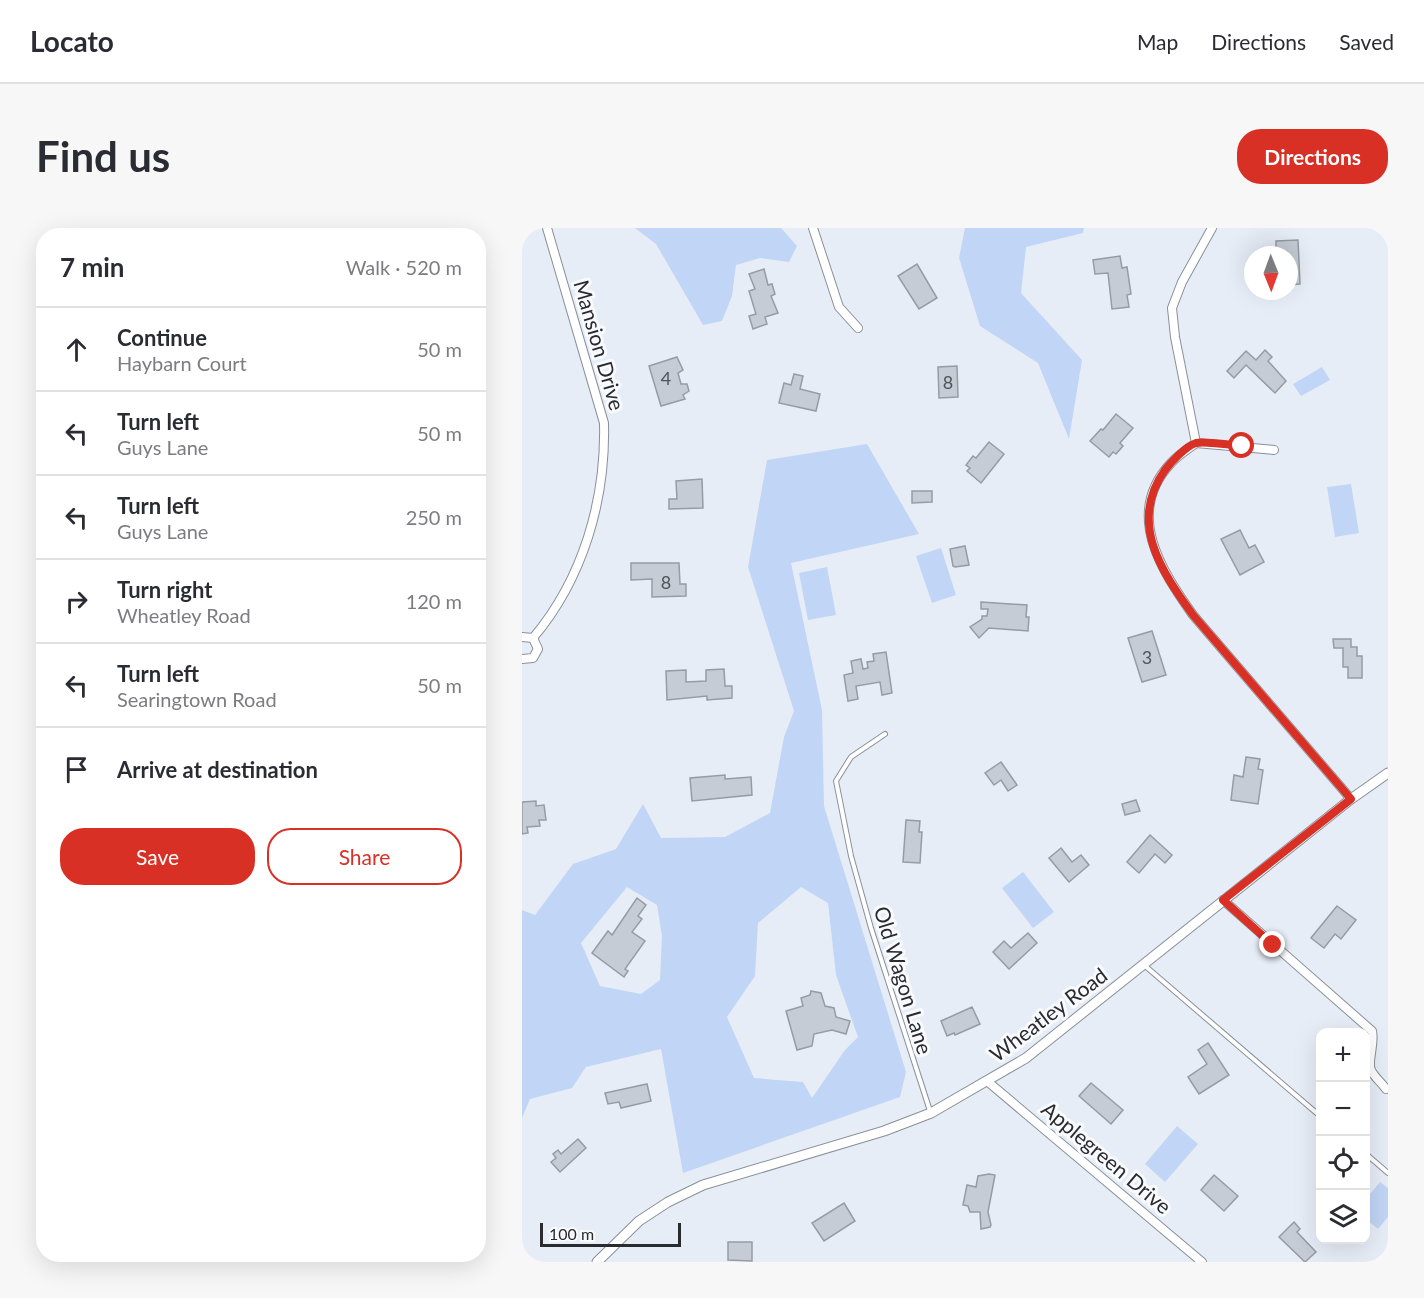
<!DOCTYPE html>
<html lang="en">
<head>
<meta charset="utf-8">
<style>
	:root { --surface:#fff; --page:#f7f7f7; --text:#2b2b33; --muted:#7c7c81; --line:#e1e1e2; --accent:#d93025 }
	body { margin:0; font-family:Lato,sans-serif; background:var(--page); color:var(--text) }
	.controls { position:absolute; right:18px; bottom:18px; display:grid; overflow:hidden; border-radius:12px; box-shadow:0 6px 24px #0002 }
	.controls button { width:54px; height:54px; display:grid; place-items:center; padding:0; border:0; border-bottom:2px solid var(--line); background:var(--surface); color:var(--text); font:30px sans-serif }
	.compass { position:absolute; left:722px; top:18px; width:54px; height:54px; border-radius:50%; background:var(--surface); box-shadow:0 6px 24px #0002; rotate:179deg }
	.scale { position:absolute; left:18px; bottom:15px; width:141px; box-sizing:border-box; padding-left:6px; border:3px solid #292b2e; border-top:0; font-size:16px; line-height:21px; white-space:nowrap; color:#292b2e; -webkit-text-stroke:4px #f8fafe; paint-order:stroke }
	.stop { position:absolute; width:18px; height:18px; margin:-14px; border:4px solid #d93025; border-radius:50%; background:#fff }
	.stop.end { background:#d93025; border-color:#fff; box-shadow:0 2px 6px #0008 }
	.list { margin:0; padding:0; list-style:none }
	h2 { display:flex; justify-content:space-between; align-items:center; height:78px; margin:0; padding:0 24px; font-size:26px }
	h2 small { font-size:20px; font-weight:400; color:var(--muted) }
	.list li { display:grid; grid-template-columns:39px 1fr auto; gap:18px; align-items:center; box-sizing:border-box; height:84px; padding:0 24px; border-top:2px solid var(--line) }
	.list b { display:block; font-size:22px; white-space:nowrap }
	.list p { margin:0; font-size:20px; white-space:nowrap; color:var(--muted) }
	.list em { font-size:20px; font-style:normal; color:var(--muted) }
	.actions { display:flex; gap:12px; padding:18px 24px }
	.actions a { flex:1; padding:14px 0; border:2px solid var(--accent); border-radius:24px; text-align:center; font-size:21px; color:var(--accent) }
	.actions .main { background:var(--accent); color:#fff }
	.icon { flex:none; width:33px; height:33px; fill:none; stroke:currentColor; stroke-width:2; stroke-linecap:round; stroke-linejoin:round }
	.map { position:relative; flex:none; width:866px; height:1034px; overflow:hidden; border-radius:24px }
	header { display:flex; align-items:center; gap:36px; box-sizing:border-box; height:84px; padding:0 30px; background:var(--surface); border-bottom:2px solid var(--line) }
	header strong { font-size:28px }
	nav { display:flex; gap:33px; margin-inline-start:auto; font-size:21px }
	.intro { display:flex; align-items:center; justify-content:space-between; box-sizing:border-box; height:144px; padding:0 36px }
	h1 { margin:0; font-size:42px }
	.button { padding:15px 27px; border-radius:24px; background:var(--accent); color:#fff; font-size:21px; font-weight:700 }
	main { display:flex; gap:36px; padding:0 36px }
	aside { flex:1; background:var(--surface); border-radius:24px; box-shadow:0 6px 24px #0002 }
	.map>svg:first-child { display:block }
	.green { fill:#c1d5f6; fill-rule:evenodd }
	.building { fill:#c6ccd5; stroke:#969ba4; stroke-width:1.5 }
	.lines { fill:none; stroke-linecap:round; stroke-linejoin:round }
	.service-casing { stroke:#8a9098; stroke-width:6 }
	.minor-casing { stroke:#8a9098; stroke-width:10 }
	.tertiary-casing { stroke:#8a9098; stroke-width:11 }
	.service { stroke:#fff; stroke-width:4 }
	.minor { stroke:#fff; stroke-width:8 }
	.tertiary { stroke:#fff; stroke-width:9 }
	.route { stroke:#d93025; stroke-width:8 }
	.labels { text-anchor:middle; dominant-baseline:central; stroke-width:6; stroke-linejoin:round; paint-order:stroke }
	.number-label { font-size:18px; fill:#505358 }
	.street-label { font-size:21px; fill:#292b2e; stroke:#f8fafe }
</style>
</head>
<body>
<header>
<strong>Locato</strong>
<nav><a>Map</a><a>Directions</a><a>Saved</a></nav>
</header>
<div class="intro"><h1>Find us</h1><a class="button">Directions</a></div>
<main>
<aside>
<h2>7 min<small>Walk · 520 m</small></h2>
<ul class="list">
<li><svg class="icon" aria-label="ahead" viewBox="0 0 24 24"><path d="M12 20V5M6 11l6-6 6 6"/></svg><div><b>Continue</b><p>Haybarn Court</p></div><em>50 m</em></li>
<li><svg class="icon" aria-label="left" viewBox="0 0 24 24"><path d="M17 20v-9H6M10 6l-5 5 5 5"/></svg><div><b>Turn left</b><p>Guys Lane</p></div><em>50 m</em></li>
<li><svg class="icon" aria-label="left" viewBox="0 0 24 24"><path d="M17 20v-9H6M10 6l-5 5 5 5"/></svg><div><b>Turn left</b><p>Guys Lane</p></div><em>250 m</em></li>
<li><svg class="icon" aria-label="right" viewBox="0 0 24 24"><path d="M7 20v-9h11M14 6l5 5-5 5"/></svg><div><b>Turn right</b><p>Wheatley Road</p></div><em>120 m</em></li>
<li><svg class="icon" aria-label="left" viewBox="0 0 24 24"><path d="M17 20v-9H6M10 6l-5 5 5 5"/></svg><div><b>Turn left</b><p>Searingtown Road</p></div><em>50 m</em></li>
<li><svg class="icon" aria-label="arrive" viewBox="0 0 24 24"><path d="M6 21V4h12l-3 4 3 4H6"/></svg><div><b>Arrive at destination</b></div></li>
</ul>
<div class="actions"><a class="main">Save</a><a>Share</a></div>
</aside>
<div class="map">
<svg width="866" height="1034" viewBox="0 0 866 1034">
	<rect width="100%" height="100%" fill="#e7edf7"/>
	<g class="green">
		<path d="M113 0H259L275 18 267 34 238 30 214 37 210 68 200 93 181 97 134 16Z"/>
		<path d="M443 0H562L561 5 504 19 499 65 560 132 547 211 516 135 458 98 437 30Z"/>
		<path d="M800 139 808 152 779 168 771 156Z"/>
		<path d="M345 216 397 306 269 335 300 482 302 578 384 844 378 869 161 945 139 821 64 839 50 860 8 871 0 890V682L13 687 51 636 94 621 121 576 139 610 203 609 248 585 262 509 272 483 226 339 245 232ZM105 659 135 677 140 708 138 752 119 766 78 758 59 715ZM279 659 306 675 314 747 336 809 323 822 290 870 281 854 232 850 205 789 233 748 236 695Z"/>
		<path d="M829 256 837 305 813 309 805 259Z"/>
		<path d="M419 320 434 367 410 375 394 328Z"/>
		<path d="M305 339 314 387 286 392 277 345Z"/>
		<path d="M501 644 532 684 511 700 480 660Z"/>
		<path d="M655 898 676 916 643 954 623 936Z"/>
		<path d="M858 954 866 960V989L856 1001 844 991V971Z"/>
	</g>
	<g class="building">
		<path d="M776 12 778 56 767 57V27H754V13Z"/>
		<path d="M598 28 600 40 605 39 609 66 605 67 607 79 590 81 586 45 573 46 571 32Z"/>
		<path d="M395 36 415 70 397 81 376 48Z"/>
		<path d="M242 41 246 57 250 56 253 66 249 68 256 85 243 89 245 96 231 101 227 88 234 86 227 63 233 61 227 46Z"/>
		<path d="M743 122 750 129 746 133 764 153 753 165 724 137 712 150 705 143 724 123 734 132Z"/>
		<path d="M155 129 161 142 156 145 159 156H165L167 163 161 167 163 171 139 178 127 138Z"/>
		<path d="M435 138 436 169 417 170 416 139Z"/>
		<path d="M272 146 281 148 278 161 298 166 294 183 257 175 262 155 269 157Z"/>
		<path d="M594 186 611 200 598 215 601 218 594 226 591 224 587 229 568 213 579 201 581 202Z"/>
		<path d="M467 214 482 226 459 255 445 243 448 240 444 237 451 228 454 230Z"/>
		<path d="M180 251 181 280 147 281V271H155L154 253Z"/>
		<path d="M390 263H410V274L390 275Z"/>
		<path d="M718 302 727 320 733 317 742 334 718 347 699 311Z"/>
		<path d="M443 318 447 337 433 339 431 338 428 321Z"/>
		<path d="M109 335H157L158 356H164V368L130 369V351L109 352Z"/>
		<path d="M459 374 505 377 504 389H507L506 403 467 400 457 410 448 399 460 391V388H465L466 381H459Z"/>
		<path d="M630 403 644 447 620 454 606 410Z"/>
		<path d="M811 411H829V419H835V428H840V450H826V439H821V420H812Z"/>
		<path d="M364 424 370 465 360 467 358 454 334 458 336 471 326 473 322 447 331 445 329 433 339 431 341 441 346 440 345 434 352 433 351 426Z"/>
		<path d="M202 441 203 458H210V470L185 472V468L145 472 144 443 164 442V454L184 453V442Z"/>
		<path d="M724 529 738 531 736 541 741 542 736 576 709 572 712 547 721 549Z"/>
		<path d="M479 534 495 557 486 563 479 552 472 557 463 545Z"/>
		<path d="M203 547V551L229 549 230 567 170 573 168 550Z"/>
		<path d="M614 572 618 583 603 587 600 576Z"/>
		<path d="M14 573V578L22 577 24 592H17L18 598 5 599 6 605 0 606V574Z"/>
		<path d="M384 592 398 593 397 604H400L398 635 381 634Z"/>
		<path d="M628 607 650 627 643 635 633 626 617 645 605 634Z"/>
		<path d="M539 620 550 634 559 627 567 637 547 654 527 630Z"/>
		<path d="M115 670 124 677 116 688 120 691 110 704 123 713 103 741 106 743 102 749 70 725 86 703 90 707Z"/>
		<path d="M815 678 834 692 819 711 813 706 802 720 789 710Z"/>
		<path d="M506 705 515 715 487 741 471 724 482 713 489 720Z"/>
		<path d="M289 763 299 765 303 778 312 780 314 789 328 793 324 806 310 802 292 806 290 818 275 822 264 783 281 778 279 770 288 767Z"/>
		<path d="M450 779 458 796 433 807 432 805 425 808 419 793Z"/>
		<path d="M686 815 707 847 677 866 666 849 685 836 676 822Z"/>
		<path d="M569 855 601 882 589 896 557 868Z"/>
		<path d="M125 856 129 873 99 880 97 874 86 876 83 865Z"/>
		<path d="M56 911 64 920 38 944 29 934 34 930 31 926 36 922 39 926Z"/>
		<path d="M467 946 473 947 466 984 469 997 468 999 459 1001 458 984H448L446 978 441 977 445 957 454 959 456 948Z"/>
		<path d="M692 947 716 968 702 983 679 962Z"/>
		<path d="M322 975 333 993 302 1013 290 995Z"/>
		<path d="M772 994 778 1001 775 1004 794 1024 783 1034 757 1009Z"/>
		<path d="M206 1014H230V1033L206 1032Z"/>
	</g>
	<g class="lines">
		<g class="service-casing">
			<g id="service">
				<path d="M363 506 329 529 314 553 329 628 349 700 408 883"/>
				<path d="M622 737 798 888"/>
				<path d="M844 926 866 945"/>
			</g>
		</g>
		<g class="minor-casing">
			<g id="minor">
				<path d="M291 0 317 79 336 100"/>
				<path d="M674 215C666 221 656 227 649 235 602 285 639 342 671 387L829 571"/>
				<path d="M674 215 653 109 650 80 660 54 690 0"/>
				<path d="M674 215 752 222"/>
				<path d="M0 409 11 410 16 421 11 430 0 431"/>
				<path d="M11 410C61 351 84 272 82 195L25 0"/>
				<path d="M701 672 850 803C853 816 845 834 849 842 852 849 860 855 864 861"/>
				<path d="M465 853 680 1034"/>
			</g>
		</g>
		<g class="tertiary-casing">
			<path id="tertiary" d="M75 1034 117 993 146 974 181 957 362 903 409 885 504 830 829 571 866 545"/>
		</g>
		<use href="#service" class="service"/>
		<use href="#minor" class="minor"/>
		<use href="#tertiary" class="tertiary"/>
	</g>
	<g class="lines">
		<path class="route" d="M720 218C710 217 682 213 674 215 664 218 649 234 643 242 606 294 639 343 671 387L829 571 701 672 751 717"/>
	</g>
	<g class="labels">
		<g class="number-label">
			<text x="144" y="150">4</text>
			<text x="426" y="154">8</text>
			<text x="144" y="354">8</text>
			<text x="625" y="429">3</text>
		</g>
		<g class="street-label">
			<text transform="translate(78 117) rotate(74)">Mansion Drive</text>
			<text transform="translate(382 752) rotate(73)">Old Wagon Lane</text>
			<text transform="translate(526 786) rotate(-37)">Wheatley Road</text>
			<text transform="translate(585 929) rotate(40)">Applegreen Drive</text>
		</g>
	</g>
</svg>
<div class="controls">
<button>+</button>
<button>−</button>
<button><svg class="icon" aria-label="locate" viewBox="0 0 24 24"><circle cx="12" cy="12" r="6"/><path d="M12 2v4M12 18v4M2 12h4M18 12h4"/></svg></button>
<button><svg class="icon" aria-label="layers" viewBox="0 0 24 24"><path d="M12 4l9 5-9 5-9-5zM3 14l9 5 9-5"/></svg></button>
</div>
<svg class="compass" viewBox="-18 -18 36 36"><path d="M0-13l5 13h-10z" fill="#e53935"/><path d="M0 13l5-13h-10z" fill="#7c7c81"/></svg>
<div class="scale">100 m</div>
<div class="stop" style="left:720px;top:218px"></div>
<div class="stop end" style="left:751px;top:717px"></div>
</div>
</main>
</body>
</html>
